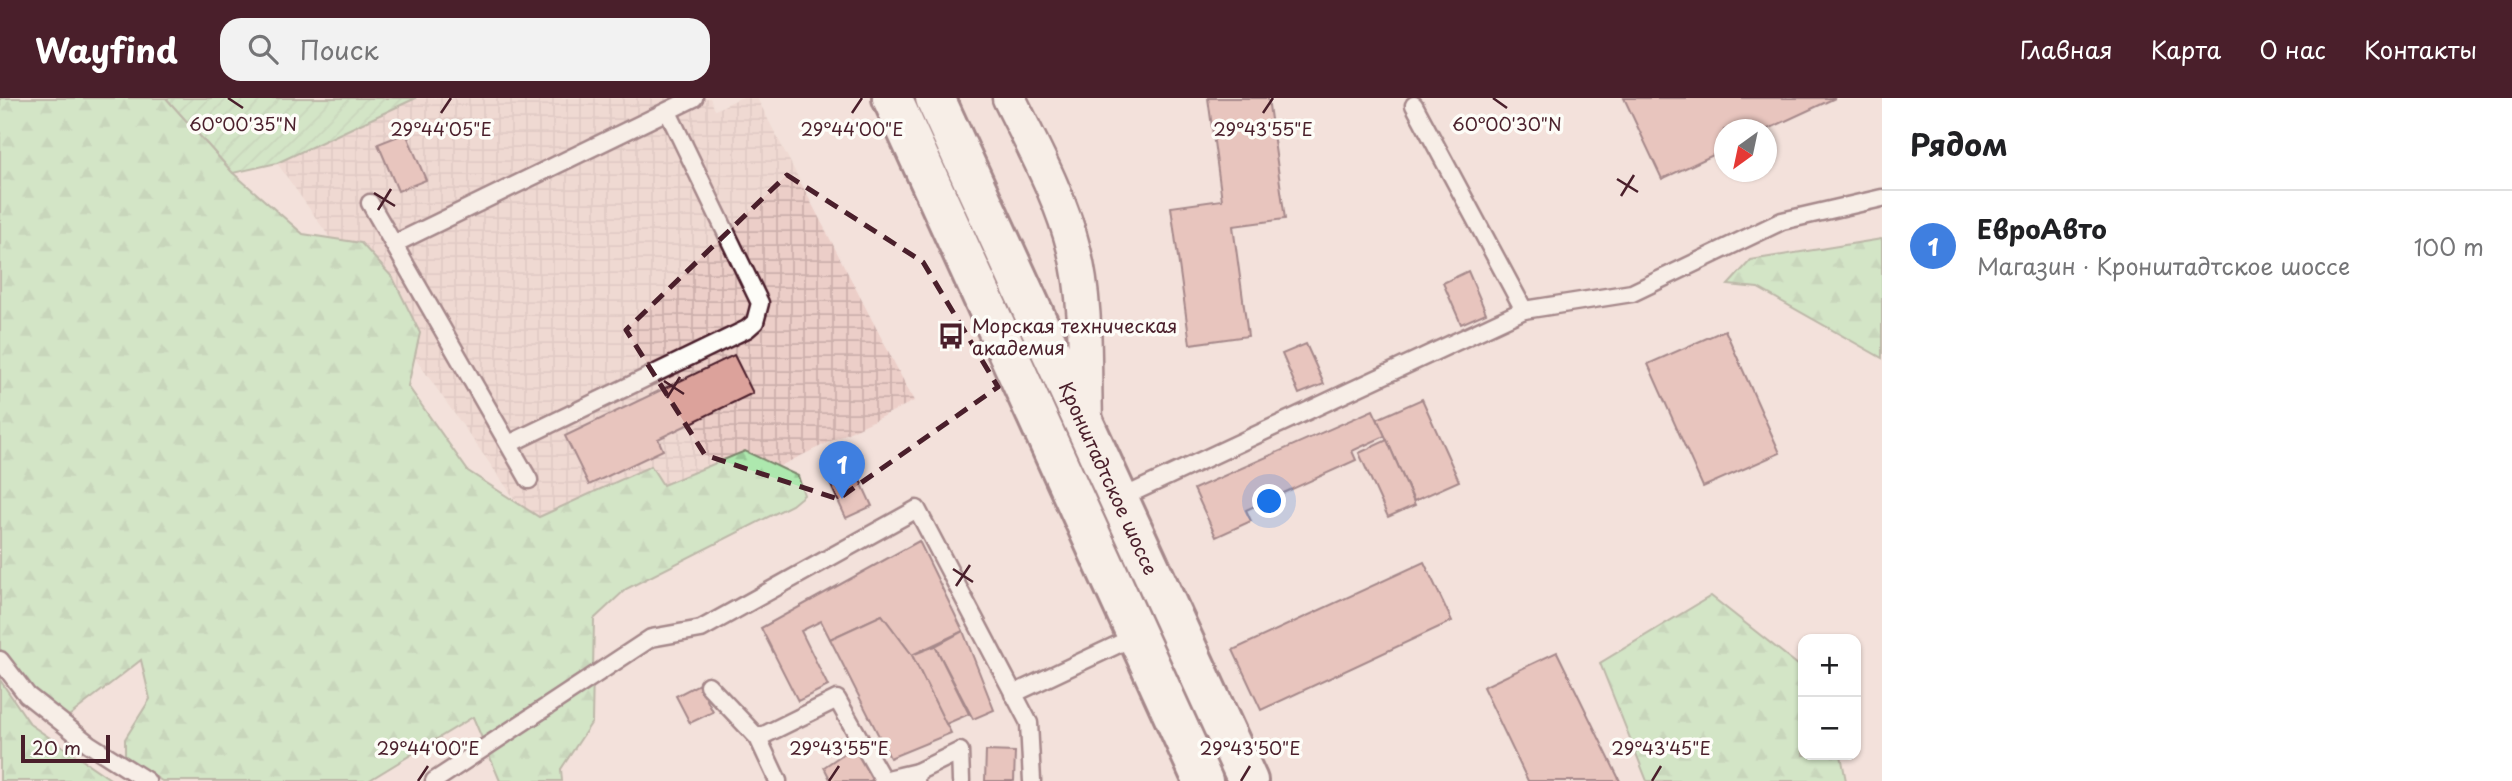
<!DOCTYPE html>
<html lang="ru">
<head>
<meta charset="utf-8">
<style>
	:root { --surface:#fff; --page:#f2f2f2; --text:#202124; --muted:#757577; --line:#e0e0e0; --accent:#4a1f2b }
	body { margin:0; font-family:"Playpen Sans",sans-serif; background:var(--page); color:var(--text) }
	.controls { position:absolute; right:21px; bottom:21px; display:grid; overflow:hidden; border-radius:14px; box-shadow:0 2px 5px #0004 }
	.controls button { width:63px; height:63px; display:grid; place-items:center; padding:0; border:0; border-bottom:2px solid var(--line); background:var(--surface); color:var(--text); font:35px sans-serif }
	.compass { position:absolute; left:1714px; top:21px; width:63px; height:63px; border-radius:50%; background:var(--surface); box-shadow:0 2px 5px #0004; rotate:213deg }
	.scale { position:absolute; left:21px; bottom:18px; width:89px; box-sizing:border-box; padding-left:7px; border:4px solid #4a1f2b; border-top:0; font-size:19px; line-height:24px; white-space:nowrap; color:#4a1f2b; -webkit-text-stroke:5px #fdfcf7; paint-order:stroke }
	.you { position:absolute; left:1270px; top:404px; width:24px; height:24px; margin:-18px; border:5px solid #fff; border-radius:50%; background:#1a73e8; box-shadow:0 0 0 10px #1a73e833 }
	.badge { display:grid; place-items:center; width:46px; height:46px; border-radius:50%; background:var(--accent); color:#fff; font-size:23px; font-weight:700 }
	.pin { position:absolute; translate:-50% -58px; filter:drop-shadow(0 2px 4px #0008) }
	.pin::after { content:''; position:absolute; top:37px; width:24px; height:21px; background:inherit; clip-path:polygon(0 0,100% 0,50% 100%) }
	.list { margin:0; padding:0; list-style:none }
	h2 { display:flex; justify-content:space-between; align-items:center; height:91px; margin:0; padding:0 28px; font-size:30px }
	h2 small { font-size:23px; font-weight:400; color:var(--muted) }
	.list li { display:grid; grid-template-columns:46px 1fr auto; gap:21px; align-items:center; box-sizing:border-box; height:112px; padding:0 28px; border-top:2px solid var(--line) }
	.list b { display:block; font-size:26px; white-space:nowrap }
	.list p { margin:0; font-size:23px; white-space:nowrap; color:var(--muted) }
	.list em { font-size:23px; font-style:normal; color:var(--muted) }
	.icon { flex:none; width:38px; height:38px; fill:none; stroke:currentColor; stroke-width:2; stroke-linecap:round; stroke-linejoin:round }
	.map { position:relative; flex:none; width:1882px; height:683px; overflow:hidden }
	header { display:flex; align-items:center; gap:42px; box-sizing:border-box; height:98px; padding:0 35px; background:var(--accent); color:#fff }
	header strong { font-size:33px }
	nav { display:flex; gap:38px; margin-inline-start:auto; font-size:24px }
	.search { width:490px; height:63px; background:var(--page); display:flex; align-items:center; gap:18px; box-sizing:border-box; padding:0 24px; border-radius:21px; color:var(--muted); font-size:26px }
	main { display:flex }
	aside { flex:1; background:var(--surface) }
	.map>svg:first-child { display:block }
	.industrial { fill:url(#industrial-grid) }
	.forest { fill:url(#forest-firs); stroke:#7c846c; stroke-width:2 }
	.garden { fill:url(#garden-furrows); stroke:#7c846c; stroke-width:2 }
	.building { fill:#dca29b; stroke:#4a1f2b; stroke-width:2 }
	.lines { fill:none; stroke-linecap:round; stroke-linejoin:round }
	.service-casing { stroke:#4a1f2b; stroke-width:21 }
	.minor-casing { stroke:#4a1f2b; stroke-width:37 }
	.secondary-casing { stroke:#4a1f2b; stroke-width:44 }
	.service { stroke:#fdfcf7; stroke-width:16 }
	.minor { stroke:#fdfcf7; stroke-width:32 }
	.secondary { stroke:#fdfcf7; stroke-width:38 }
	.marked { fill:none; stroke:#4a1f2b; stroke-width:5; stroke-dasharray:14 9; stroke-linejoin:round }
	.ticks { fill:none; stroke:#4a1f2b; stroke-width:2.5 }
	.labels { text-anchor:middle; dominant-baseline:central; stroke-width:7; stroke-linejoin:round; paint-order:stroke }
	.poi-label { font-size:19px; fill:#4a1f2b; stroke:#fdfcf7; text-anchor:start }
	.street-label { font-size:19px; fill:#4a1f2b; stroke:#fdfcf7 }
	.ticks-label { font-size:18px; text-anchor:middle; fill:#4a1f2b; stroke:#fdfcf7; stroke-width:7; stroke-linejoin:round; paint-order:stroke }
</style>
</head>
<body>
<header>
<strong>Wayfind</strong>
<div class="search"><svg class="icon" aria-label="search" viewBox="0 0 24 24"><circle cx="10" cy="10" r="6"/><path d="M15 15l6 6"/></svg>Поиск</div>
<nav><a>Главная</a><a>Карта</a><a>О нас</a><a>Контакты</a></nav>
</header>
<main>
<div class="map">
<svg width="1882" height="683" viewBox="0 0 1882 683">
	<defs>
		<pattern id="industrial-grid" width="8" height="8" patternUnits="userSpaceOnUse" patternTransform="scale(1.75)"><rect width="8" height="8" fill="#eccec8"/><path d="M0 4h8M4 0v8" fill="none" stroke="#ccb0ac"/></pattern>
		<pattern id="forest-firs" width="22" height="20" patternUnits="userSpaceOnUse" patternTransform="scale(1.75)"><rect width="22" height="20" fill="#ade8ae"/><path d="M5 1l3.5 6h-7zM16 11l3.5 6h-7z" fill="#96c796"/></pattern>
		<pattern id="garden-furrows" width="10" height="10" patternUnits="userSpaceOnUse" patternTransform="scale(1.75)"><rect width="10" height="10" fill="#ade8ae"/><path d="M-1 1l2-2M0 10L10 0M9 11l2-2" fill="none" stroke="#96c796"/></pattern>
	</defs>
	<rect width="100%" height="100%" fill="#f3e1db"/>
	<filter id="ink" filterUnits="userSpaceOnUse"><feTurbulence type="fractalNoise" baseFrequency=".0143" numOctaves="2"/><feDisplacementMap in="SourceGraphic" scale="14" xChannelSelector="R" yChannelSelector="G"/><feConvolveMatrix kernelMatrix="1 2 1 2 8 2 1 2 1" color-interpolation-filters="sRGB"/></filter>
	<g filter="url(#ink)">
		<path class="industrial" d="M416 0H710L715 12 740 0H757L914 303 565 472 277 65Z"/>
		<g class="forest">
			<path d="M0 0H166L233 75 303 136 361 145 393 180 420 235 408 288 468 373 539 419 651 368 663 387 745 353 798 378 804 397 792 407 626 491 594 521 592 624 561 671 562 683H500L473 619 368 683H162L125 660V641L150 601 141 562 65 621 15 575 0 551Z"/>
			<path d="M1882 141V260L1758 190 1728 187 1751 162Z"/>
			<path d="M1711 498 1803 571V657H1841L1846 683H1647L1600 565Z"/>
			<path d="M0 582 31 627 113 683H0Z"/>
		</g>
		<path class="garden" d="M166 0H416L277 65 233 75Z"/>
		<g class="building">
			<path d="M1208 0H1268L1285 121 1233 128 1248 238 1190 246 1171 109 1222 102Z"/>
			<path d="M1624 0H1835L1766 32H1724V52L1662 81Z"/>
			<path d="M406 35 426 82 398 93 378 46Z"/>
			<path d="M1468 173 1486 215 1461 226 1443 185Z"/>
			<path d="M1725 232 1780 355 1703 389 1648 266Z"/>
			<path d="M1306 246 1324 286 1299 296 1282 256Z"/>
			<path d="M734 257 753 295 658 341 663 352 589 387 565 338Z"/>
			<path d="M1422 301 1459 383 1414 403 1377 321Z"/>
			<path d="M1373 312 1385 338 1352 353 1356 362 1246 412 1251 423 1216 439 1194 391Z"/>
			<path d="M1387 342 1415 407 1388 419 1359 355Z"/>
			<path d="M849 358 872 408 846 420 823 370Z"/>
			<path d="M919 443 963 533 912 557 882 517 830 541 821 523 801 533 828 588 798 603 761 530Z"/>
			<path d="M1424 464 1452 523 1261 612 1233 552Z"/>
			<path d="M882 517 912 557 951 635 890 660 830 541Z"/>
			<path d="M963 533 994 612 973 621 935 548Z"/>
			<path d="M935 548 969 616 946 626 912 557Z"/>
			<path d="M1557 554 1620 683H1528L1483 589Z"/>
			<path d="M699 586 713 614 690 625 676 598Z"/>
			<path d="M858 646 878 683H831L824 669Z"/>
			<path d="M986 653 1015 654 1014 683H985Z"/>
		</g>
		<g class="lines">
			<g class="service-casing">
				<g id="service">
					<path d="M370 105 529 382"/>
					<path d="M394 146 694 0"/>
					<path d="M1524 212 1632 195 1782 123 1882 100"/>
					<path d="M509 346 747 231 755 224 760 205 668 14"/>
					<path d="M1119 401 1524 212 1414 7"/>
					<path d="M0 562 27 597 89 646 147 683"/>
					<path d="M708 587 758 640 778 683"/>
					<path d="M1013 596 1138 537"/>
					<path d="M758 640 837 601 883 682 917 674 916 683"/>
					<path d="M917 674 960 653 961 683"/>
					<path d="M434 683 651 540 701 531 917 411 1029 625 1032 683"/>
				</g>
			</g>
			<g class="minor-casing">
				<path id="minor" d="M1009 0C1033 49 1061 99 1074 152 1088 207 1084 267 1086 323"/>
			</g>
			<g class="secondary-casing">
				<g id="secondary">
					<path d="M892 0 1203 683"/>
					<path id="s1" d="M935 0 1248 683"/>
				</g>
			</g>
			<use href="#service" class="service"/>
			<use href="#minor" class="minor"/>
			<use href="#secondary" class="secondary"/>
		</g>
	</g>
	<path d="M0 0H1882V683H0ZM787 77 923 164 998 289 838 401 705 357 626 232Z" fill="#f3e1db" fill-opacity=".55" fill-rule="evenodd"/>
	<path class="marked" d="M787 77 923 164 998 289 838 401 705 357 626 232Z"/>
	<path class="ticks" d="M228 0 243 10M1493 0 1507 10M441 15 451 0M852 15 862 0M1263 15 1273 0M1617 81 1638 94M374 95 395 108M1621 98 1634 77M378 112 391 91M664 283 684 296M667 300 680 279M953 471 973 484M956 488 970 467M418 683 428 668M829 683 839 668M1241 683 1250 668M1652 683 1661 668"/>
	<defs>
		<g id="bus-bare" transform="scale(2.1)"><path d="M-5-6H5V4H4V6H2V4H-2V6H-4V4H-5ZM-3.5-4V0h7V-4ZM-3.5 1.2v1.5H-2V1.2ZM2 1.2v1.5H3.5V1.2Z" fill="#4a1f2b" stroke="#fdfcf7" stroke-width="2.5" paint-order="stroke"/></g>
	</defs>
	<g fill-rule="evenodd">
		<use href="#bus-bare" x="951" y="238"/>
	</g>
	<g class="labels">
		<g class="poi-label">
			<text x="972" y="227">Морская техническая<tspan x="972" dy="22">академия</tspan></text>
		</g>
		<g class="street-label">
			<text stroke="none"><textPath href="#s1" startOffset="418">Кронштадтское шоссе</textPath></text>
		</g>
	</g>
	<g class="ticks-label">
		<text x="243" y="33">60°00'35"N</text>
		<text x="1507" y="33">60°00'30"N</text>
		<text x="1263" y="38">29°43'55"E</text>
		<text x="441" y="38">29°44'05"E</text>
		<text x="852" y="38">29°44'00"E</text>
		<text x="428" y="657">29°44'00"E</text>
		<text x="839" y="657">29°43'55"E</text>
		<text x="1250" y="657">29°43'50"E</text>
		<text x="1661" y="657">29°43'45"E</text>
	</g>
</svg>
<div class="controls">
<button>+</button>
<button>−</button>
</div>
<svg class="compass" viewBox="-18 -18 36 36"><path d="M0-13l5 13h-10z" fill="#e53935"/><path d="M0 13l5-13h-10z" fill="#757577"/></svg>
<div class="scale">20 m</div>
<div class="you"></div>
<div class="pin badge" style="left:842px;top:401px;background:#3f7fe0">1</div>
</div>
<aside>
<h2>Рядом<small></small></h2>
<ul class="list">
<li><span class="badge" style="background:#3f7fe0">1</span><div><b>ЕвроАвто</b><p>Магазин · Кронштадтское шоссе</p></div><em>100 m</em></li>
</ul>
</aside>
</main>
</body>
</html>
